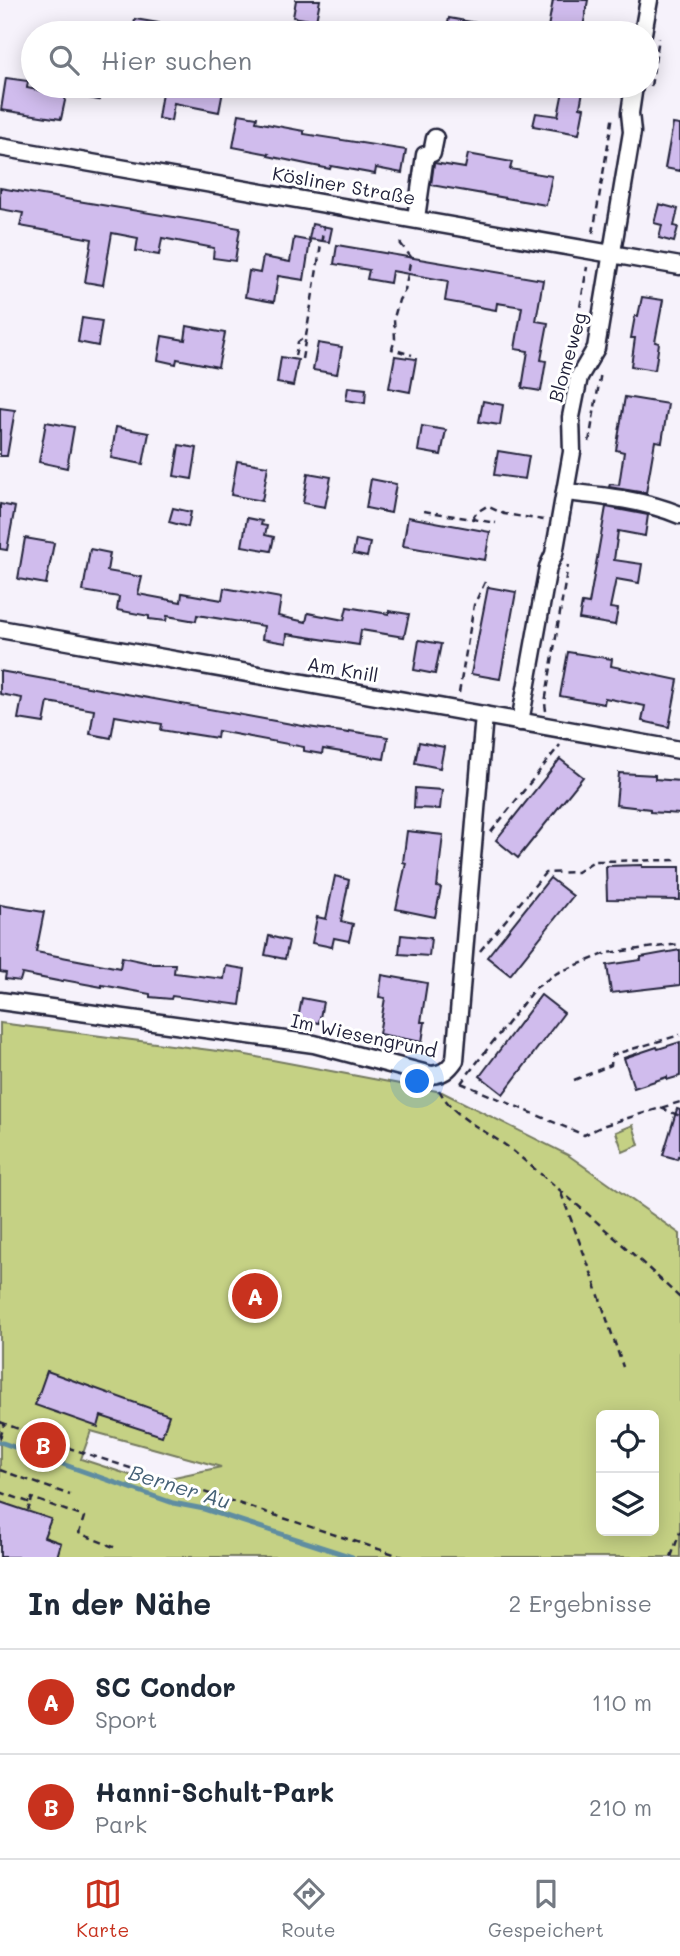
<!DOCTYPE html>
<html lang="de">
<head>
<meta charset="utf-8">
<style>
	:root { --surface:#fff; --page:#f6f6f7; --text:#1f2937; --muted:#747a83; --line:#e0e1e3; --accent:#c8321e }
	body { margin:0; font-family:Mali,sans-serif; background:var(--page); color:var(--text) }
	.controls { position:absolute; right:21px; bottom:21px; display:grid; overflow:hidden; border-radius:10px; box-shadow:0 4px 18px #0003 }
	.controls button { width:63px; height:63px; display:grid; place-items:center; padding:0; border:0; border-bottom:2px solid var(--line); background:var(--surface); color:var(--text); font:35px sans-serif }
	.you { position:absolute; left:418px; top:1082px; width:24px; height:24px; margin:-18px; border:5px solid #fff; border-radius:50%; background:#1a73e8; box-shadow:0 0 0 10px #1a73e833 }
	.badge { display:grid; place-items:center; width:46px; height:46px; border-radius:50%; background:var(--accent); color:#fff; font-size:23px; font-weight:700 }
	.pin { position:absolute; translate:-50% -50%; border:4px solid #fff; box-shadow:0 2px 7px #0006 }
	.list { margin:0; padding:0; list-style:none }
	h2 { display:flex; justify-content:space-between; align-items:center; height:91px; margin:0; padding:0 28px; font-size:30px }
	h2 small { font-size:23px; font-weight:400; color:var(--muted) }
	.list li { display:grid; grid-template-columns:46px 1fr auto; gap:21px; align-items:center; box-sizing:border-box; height:105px; padding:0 28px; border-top:2px solid var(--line) }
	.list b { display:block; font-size:26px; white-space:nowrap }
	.list p { margin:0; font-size:23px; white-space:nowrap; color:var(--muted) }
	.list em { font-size:23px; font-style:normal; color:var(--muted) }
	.icon { flex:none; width:38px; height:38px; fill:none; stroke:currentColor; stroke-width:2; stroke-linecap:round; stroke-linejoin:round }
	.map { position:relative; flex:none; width:680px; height:1557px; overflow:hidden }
	.search { position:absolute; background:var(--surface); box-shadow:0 4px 18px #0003; left:21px; right:21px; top:21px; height:77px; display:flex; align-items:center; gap:18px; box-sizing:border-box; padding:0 24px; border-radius:38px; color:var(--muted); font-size:26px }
	.sheet { height:301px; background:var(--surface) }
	nav { display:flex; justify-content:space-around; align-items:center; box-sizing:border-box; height:98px; border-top:2px solid var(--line); background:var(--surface); font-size:19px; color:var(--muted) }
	nav a { display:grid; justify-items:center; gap:4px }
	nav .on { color:var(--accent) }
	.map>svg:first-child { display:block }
	.green { fill:#c5d184; stroke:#747a60; stroke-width:2; fill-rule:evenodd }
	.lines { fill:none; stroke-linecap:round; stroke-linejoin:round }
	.stream { stroke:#5f8da1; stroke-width:5 }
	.building { fill:#d0bced; stroke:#22223b; stroke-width:2 }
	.minor-casing { stroke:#22223b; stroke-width:21 }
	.path { stroke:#22223b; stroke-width:2.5; stroke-dasharray:7 5; stroke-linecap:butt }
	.minor { stroke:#fff; stroke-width:16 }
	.labels { text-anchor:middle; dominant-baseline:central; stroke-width:6; stroke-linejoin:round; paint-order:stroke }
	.street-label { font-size:19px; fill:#22223b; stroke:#fff }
	.water-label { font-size:21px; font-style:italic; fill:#456176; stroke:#fff }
</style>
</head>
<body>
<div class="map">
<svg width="680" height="1557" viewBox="0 0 680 1557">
	<rect width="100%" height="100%" fill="#f6f2fb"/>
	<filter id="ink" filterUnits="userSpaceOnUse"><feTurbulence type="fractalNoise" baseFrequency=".0143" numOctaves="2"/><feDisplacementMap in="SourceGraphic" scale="14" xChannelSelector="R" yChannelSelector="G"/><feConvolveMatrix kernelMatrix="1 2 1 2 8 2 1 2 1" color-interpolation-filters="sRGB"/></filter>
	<g filter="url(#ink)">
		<g class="green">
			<path d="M0 1023 241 1054 442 1092 568 1155 680 1234V1557H0ZM601 1415H654V1531H601ZM91 1431 221 1467 151 1482 81 1459Z"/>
			<path d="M633 1125 639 1145 623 1152 616 1132Z"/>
		</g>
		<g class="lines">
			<path class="stream" d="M0 1442 173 1503 204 1509 352 1557"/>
		</g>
		<g class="building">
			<path d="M296 0H320L316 21 293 17Z"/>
			<path d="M553 0H588L582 33H547Z"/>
			<path d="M449 18 494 26 493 33H446Z"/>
			<path d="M135 19 177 26 176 33H133Z"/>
			<path d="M6 78 28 81 27 88 66 96 61 119 1 110Z"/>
			<path d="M59 86H102L99 100 58 92Z"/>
			<path d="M163 86H224L219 112 174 103 171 121 158 118Z"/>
			<path d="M564 86H584L580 107 584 108 579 134 533 126 536 113 558 116Z"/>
			<path d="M239 114 257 117 256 122 304 131V134L406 150 402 173 376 168 375 174 331 166 330 169 268 156 269 154 233 147Z"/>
			<path d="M673 124 680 125V171L665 168Z"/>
			<path d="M468 154 512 162 510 169 552 176 546 205 431 185 434 163 465 168Z"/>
			<path d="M0 188 240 228 235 261 213 258 214 248 162 238 159 255 136 251 138 238 112 233 103 285 85 282 92 239 20 226 23 213 0 209Z"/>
			<path d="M659 204 678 209 674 226 678 227 674 242 659 238 662 225 654 223Z"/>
			<path d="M312 224 332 228 329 242 309 239Z"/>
			<path d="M294 238 310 241 304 280 278 276 274 302 245 297 249 271 260 273 263 257 290 262Z"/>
			<path d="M337 245 543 280 536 321 548 323 541 360 546 361 541 391 522 388 528 351 515 349 522 307 497 303 496 310 445 301 448 281 392 271 390 283 367 279 369 270 334 264Z"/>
			<path d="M642 297 663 300 655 342 659 343 655 370 631 366 635 338H631L635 316H638Z"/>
			<path d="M82 318 102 321 98 346 78 342Z"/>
			<path d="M187 326 225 333 218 367 177 359 176 364 158 360 162 336 185 340Z"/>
			<path d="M318 343 342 347 337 374 313 370Z"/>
			<path d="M395 356 416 359 410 392 389 388Z"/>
			<path d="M281 357 298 360 293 386 277 383Z"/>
			<path d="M348 387 366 389 365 403 346 400Z"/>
			<path d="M625 397 668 404 662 442 655 441 646 493 609 487 610 484 619 485 624 452 616 450Z"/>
			<path d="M483 401 503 405 500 425 479 422Z"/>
			<path d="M0 408 15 410 7 456H0Z"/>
			<path d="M46 422 74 427 67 468 39 462Z"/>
			<path d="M422 426 446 430 441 455 418 451Z"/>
			<path d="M116 427 149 433 143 464 111 458Z"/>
			<path d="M179 445 197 448 192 479 174 476Z"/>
			<path d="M498 451 529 456 525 479 494 475Z"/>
			<path d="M237 461 268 466 262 501 231 495Z"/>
			<path d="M308 473 331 477 325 507 303 503Z"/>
			<path d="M371 479 396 484 391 513 366 508Z"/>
			<path d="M0 504 15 507 7 550 0 549Z"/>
			<path d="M606 507 648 515 645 536 618 531 614 560 642 564 639 583 616 579 610 608 618 609 615 625 579 619 582 603 589 604Z"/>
			<path d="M173 508 191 512 188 527 169 522Z"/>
			<path d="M408 517 490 532 485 560 403 546Z"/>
			<path d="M247 518 262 521 261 525 267 526 265 535 274 537 271 551 242 546Z"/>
			<path d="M25 538 54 543 46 584 18 579Z"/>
			<path d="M356 540 370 543 367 557 353 554Z"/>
			<path d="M90 549 110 553 107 571 142 577 138 594 181 602 182 593 222 600 224 588 281 598 278 616 306 622 308 613 344 620 347 607 389 614V611L409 614 404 637 361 630 359 645 287 634 286 643 262 639 264 626 197 615 196 621 167 616 166 621 149 619V616L117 610 119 597 83 591Z"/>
			<path d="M488 587 516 592 500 679 471 674Z"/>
			<path d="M419 640 441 644 435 674 414 670Z"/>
			<path d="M568 652 612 659 611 666 678 680 669 727 642 721 645 706 605 698 604 704 560 696Z"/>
			<path d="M0 671 308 727 349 733V731L388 737 384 759 323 749 322 754 304 751V747L218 731 217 738 185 733V734L161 730 162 724 115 716 111 738 90 734 94 710 48 702 44 723 18 719 22 698 0 694Z"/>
			<path d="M419 742 444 747 440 768 415 763Z"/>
			<path d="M560 759 583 777 518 858 496 840Z"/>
			<path d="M619 773 655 775V779L680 781V814L650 812V809L616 805Z"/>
			<path d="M415 788 442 790 440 809 414 808Z"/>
			<path d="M407 831 443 835 437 887 441 888 435 917 396 909 406 863 403 862Z"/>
			<path d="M642 865V867H680V900L607 899 606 866Z"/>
			<path d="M335 876 349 880 341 921 353 924 349 941 334 938 332 947 312 943 317 917 326 919Z"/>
			<path d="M550 878 573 896 510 975 487 957Z"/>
			<path d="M0 905 44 912 36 952 120 968 122 957 154 964H175L174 973 224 979 226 966 245 969 240 1005 172 996 171 999 150 997V994L102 985V987L64 980 63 982 22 974 20 981 5 979 6 973 0 972Z"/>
			<path d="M401 935 431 938 429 956 399 954Z"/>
			<path d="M269 936 289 941 285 959 265 955Z"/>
			<path d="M680 950V985L611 993 607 965 641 960V957Z"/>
			<path d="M382 975 427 983 421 1022H425L422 1042 379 1034 385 998 379 997Z"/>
			<path d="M541 995 564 1013 503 1094 480 1076Z"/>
			<path d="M302 998 323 1002 319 1023 298 1019Z"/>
			<path d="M680 1042V1076L667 1080V1077L634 1088 624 1058 657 1047 658 1049Z"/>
			<path d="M677 1109 680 1110V1157L678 1156 677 1159 663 1155Z"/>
			<path d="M47 1371 169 1415 162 1436 101 1416 98 1427 35 1405Z"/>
			<path d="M0 1502 51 1519 44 1537 61 1543 57 1557H0Z"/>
		</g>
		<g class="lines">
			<g class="minor-casing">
				<g id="minor">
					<path d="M643 33 649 0"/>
					<path d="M0 147 680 266"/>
					<path d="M416 218 425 155 432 153 435 138"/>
					<path d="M565 492C603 496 644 500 680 515"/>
					<path d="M0 629 680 750"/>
					<path d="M520 722 548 567 554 554 572 452 571 417 579 377 596 348 632 132 630 113 634 86"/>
					<path d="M0 1001 314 1044 431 1075C443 1074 448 1070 455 1060L484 715"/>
				</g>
			</g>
			<g class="path">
				<path d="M651 86 659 38"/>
				<path d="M593 233 613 115"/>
				<path d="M400 243 411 257 405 290 399 300 394 318 395 339 392 349 412 355"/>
				<path d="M572 354 587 267"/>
				<path d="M295 356 298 342 306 336 324 226"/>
				<path d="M302 359 306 336"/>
				<path d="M589 442 601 372"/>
				<path d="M424 511 496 523"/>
				<path d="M472 519 477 512 487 506 504 514 544 520"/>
				<path d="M459 693 474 605 485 582"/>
				<path d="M546 711 545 703 568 565"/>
				<path d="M491 832 560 745"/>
				<path d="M480 951 545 873 577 872 594 861 680 860"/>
				<path d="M574 1080 611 1065 612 1055 680 1035"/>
				<path d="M461 1083 534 989 557 973 607 953 680 944"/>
				<path d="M461 1083 584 1135 605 1125 680 1102"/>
				<path d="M439 1090C456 1121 487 1130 513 1151 570 1198 627 1247 680 1298"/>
				<path d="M661 1108 680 1116"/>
				<path d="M561 1193 592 1275 623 1367"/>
				<path d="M0 1422 69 1448 403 1557"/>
				<path d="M0 1438 5 1423"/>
				<path d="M0 1470 70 1495"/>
				<path d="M0 1492 31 1503 28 1510"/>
				<path d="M31 1503 32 1498 84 1517 79 1533 116 1548"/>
				<path d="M671 1557 680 1532"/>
			</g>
			<use href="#minor" class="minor"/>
		</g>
	</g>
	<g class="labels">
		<g class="street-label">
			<text transform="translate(344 185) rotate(10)">Kösliner Straße</text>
			<text transform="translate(567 357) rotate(-74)">Blomeweg</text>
			<text transform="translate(343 669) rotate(10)">Am Knill</text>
			<text transform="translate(364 1035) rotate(12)">Im Wiesengrund</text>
		</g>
		<g class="water-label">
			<text transform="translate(180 1486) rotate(17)">Berner Au</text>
		</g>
	</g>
</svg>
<div class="controls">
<button><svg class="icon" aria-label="locate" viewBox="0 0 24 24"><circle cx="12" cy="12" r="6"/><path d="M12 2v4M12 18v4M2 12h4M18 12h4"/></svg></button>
<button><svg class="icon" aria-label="layers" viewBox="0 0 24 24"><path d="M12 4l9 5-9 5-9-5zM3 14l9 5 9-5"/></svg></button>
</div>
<div class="you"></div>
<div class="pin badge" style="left:255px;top:1296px">A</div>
<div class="pin badge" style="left:43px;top:1445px">B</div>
<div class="search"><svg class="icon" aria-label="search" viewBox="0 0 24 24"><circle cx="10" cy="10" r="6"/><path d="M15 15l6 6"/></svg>Hier suchen</div>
</div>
<section class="sheet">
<h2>In der Nähe<small>2 Ergebnisse</small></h2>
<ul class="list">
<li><span class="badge">A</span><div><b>SC Condor</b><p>Sport</p></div><em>110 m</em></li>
<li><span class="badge">B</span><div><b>Hanni-Schult-Park</b><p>Park</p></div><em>210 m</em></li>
</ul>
</section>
<nav>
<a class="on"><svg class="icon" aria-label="map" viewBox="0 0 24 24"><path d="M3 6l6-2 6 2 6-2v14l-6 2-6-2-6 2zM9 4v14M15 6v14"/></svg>Karte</a>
<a><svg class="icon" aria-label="directions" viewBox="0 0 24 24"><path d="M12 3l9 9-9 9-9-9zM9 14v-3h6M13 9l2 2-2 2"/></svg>Route</a>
<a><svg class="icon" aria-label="saved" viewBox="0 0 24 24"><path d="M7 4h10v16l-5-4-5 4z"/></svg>Gespeichert</a>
</nav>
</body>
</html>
